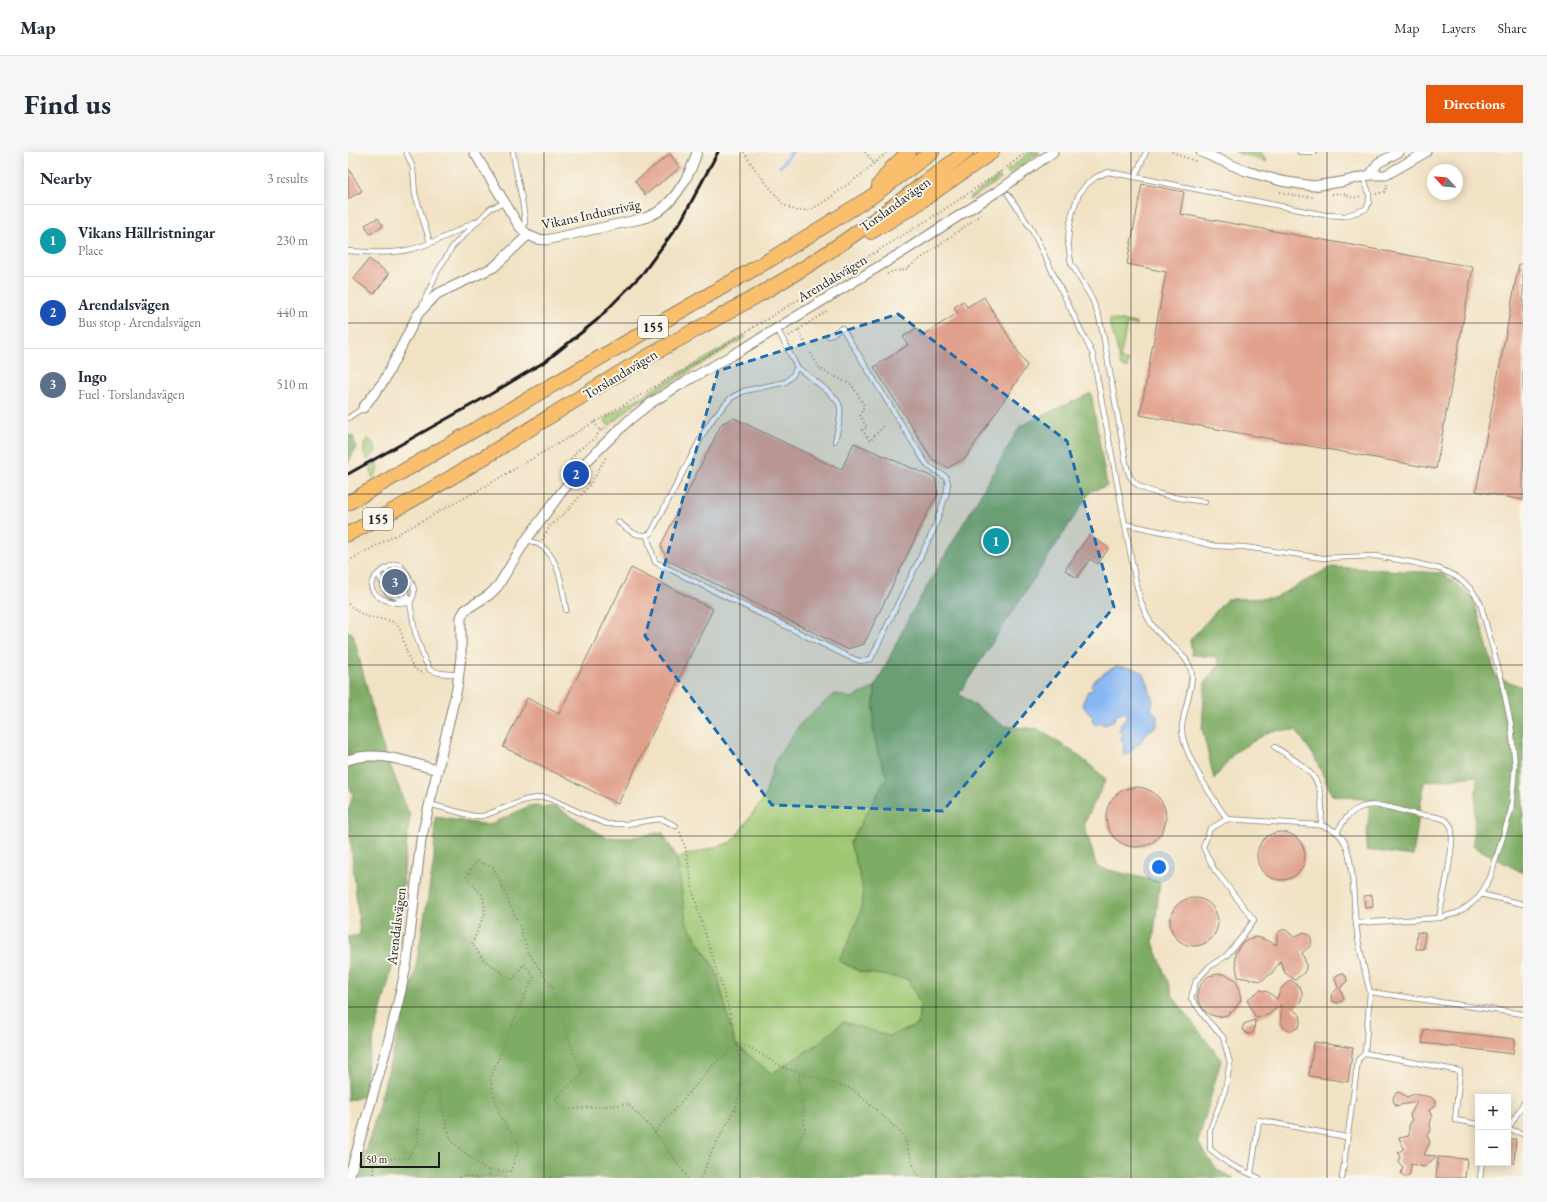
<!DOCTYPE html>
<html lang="en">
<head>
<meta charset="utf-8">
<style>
	:root { --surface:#fff; --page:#f6f6f7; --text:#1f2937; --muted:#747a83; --line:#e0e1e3; --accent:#ea580c }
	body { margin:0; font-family:"EB Garamond",serif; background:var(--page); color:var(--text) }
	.controls { position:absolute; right:12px; bottom:12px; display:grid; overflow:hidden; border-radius:0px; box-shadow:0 2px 10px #0003 }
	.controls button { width:36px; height:36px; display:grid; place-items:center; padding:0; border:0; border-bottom:1px solid var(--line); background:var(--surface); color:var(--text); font:20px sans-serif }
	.compass { position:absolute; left:1079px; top:12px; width:36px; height:36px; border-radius:50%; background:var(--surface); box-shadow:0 2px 10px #0003; rotate:296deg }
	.scale { position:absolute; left:12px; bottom:10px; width:80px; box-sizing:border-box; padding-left:4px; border:2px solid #1c1c1c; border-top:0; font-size:11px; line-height:14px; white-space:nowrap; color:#1c1c1c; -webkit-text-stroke:3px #fbf7ec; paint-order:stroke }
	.you { position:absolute; left:811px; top:715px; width:14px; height:14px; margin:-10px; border:3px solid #fff; border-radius:50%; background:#1a73e8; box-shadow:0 0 0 6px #1a73e833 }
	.badge { display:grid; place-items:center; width:26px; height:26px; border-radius:50%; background:var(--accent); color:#fff; font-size:13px; font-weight:700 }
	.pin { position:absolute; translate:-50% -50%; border:2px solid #fff; box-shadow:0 1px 4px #0006 }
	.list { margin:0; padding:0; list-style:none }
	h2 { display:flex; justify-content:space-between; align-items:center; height:52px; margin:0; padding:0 16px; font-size:17px }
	h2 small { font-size:13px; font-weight:400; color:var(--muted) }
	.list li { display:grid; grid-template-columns:26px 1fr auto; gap:12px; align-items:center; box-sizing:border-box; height:72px; padding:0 16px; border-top:1px solid var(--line) }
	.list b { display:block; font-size:15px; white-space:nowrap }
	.list p { margin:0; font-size:13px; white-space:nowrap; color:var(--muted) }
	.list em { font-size:13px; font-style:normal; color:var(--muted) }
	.map { position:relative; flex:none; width:1175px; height:1026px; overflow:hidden; border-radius:0px }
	header { display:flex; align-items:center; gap:24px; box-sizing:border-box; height:56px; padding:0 20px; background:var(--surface); border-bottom:1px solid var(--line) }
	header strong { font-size:19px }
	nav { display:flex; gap:22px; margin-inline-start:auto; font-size:14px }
	.intro { display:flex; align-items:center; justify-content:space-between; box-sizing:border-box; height:96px; padding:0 24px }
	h1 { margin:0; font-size:28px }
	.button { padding:10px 18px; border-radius:0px; background:var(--accent); color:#fff; font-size:14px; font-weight:700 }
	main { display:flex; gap:24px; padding:0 24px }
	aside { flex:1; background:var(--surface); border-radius:0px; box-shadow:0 2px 10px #0003 }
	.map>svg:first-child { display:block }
	.green { fill:#9ec773; stroke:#5d7248 }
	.forest { fill:#7eac65; stroke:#4d6440 }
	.water { fill:#87b7f3; stroke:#526a88 }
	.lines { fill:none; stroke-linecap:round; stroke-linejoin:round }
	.stream { stroke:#87b7f3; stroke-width:3 }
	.building { fill:#e0a18c }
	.lane-casing { stroke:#867f70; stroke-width:6 }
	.street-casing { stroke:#867f70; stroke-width:11 }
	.primary-casing { stroke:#867f70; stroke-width:16 }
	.path { stroke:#867f70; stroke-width:2; stroke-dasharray:1 3; stroke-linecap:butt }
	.lane { stroke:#fff; stroke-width:4.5 }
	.street { stroke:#fff; stroke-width:9 }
	.primary { stroke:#f9bf6d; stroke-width:14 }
	.rail { stroke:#1c1c1c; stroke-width:3 }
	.marked { fill:#1f6fb2; fill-opacity:0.2; stroke:#1f6fb2; stroke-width:3; stroke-dasharray:8 5; stroke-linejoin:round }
	.grid { fill:none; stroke:#1c1c1c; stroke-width:1; stroke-opacity:0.55 }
	.labels { text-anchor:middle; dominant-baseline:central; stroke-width:4; stroke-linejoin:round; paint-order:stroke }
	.shield { fill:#fbf7ec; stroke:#5f5e5a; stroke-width:1 }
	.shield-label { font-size:13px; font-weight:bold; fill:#1c1c1c }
	.street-label { font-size:14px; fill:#1c1c1c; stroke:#fbf7ec }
</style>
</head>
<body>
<header>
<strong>Map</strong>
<nav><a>Map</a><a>Layers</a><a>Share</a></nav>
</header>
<div class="intro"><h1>Find us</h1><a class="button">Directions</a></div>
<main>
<aside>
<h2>Nearby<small>3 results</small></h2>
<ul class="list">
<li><span class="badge" style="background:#0f9aa8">1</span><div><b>Vikans Hällristningar</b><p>Place</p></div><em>230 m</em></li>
<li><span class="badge" style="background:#1a4fb4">2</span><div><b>Arendalsvägen</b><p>Bus stop · Arendalsvägen</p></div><em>440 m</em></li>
<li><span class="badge" style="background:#5c6f8a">3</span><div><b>Ingo</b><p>Fuel · Torslandavägen</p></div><em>510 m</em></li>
</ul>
</aside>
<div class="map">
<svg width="1175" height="1026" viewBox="0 0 1175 1026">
	<rect width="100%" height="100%" fill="#fbf7ec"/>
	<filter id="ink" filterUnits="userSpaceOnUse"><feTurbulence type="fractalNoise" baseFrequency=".025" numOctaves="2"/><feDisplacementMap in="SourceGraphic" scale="8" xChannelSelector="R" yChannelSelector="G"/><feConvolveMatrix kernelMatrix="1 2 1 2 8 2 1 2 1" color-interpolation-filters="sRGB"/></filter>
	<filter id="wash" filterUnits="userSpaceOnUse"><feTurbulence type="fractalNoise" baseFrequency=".012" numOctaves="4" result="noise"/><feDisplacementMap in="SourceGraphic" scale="16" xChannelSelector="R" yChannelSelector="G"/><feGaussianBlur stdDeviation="0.9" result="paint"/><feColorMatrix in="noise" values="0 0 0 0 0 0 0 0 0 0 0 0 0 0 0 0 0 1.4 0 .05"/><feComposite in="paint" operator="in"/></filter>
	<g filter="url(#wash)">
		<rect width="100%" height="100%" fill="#f1e2c4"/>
		<g class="green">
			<path d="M682 0H692L662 22 658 19Z"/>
			<path d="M887 0H912L919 10Z"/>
			<path d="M651 24 653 27 621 48V46Z"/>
			<path d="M762 167 788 171V173L779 172 772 207 781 209 779 216 774 215 772 212 768 191 761 170Z"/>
			<path d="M397 183 398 185 283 255 261 274 258 270 257 267 260 264Z"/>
			<path d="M19 287H21L26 292 28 299 20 308C15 302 14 294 19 287Z"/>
			<path d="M30 309V317L27 324 24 325 22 315Z"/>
			<path d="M527 535 525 575 530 601 539 625 502 691C507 708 518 735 514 752 510 771 500 791 491 809L514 820 560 827 572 851 570 873 541 884 495 870 470 892 424 922 387 892 368 818 338 770 329 706 384 690 417 644 427 609 453 571 486 542 504 546Z"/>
		</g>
		<g class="forest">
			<path d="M743 241 759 334 743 339 611 542 656 574 690 577 730 603 758 627 736 672 749 715 812 730 805 790 826 846 873 908 850 990 869 1018 886 1026H11L67 820 86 708 87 665 141 673 181 654 208 655 257 685 281 686 314 680 329 706 338 770 368 818 387 892 423 922 470 892 495 870 541 884 570 873 572 851 560 827 514 820 491 809C500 791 510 772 514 752 518 735 507 708 502 691L539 625 530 601 525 575 527 535 560 467 672 274Z"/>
			<path d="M0 283 5 284 8 296 0 311Z"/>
			<path d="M983 415 1094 421 1125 445 1148 525 1175 535V721L1125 694 1129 624 1076 630 1065 704 1018 698 1022 648 984 643 966 604 948 578 923 579 887 600 866 627 854 576 857 530 871 513 869 505 844 503 842 488 879 447 926 446Z"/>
			<path d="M0 479 5 482 33 590 62 664 57 704 51 789 20 908 16 944 0 949V785L12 783 0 661 5 642 0 632Z"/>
		</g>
		<path class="water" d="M769 514C775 516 781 515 787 517 801 521 800 538 805 549L803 557 809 563V574L802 578 792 591 789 592 783 599 777 604 775 601 776 591 773 589 775 581 771 579 774 570 777 568 779 564 777 560 769 562 766 568 758 573 752 571 747 573 744 569 745 565 734 553 740 539 746 538 743 533 747 528 758 520Z"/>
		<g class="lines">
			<path class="stream" d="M432 15 444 0"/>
		</g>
		<g id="blocks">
			<g class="building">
				<path d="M322 2 332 16 297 43 287 29Z"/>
				<path d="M0 16 14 39 0 47Z"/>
				<path d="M794 32 836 40 832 62 1125 115 1088 317 792 263 818 120 779 112Z"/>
				<path d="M30 66 35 74 22 82 17 73Z"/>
				<path d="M21 107 41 122 26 142 5 127Z"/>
				<path d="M1171 112H1175V348L1128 339Z"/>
				<path d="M636 145 679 214 618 305 600 316 584 307 526 215 560 193 555 185 568 176 573 184 610 161 606 155 615 149 619 155Z"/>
				<path d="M386 266 493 318 506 291 587 326 590 342 580 360 516 492 499 497 319 408 313 393 374 271Z"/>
				<path d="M741 383 761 396 750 412 742 407 729 426 717 418Z"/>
				<path d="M283 416 365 457 270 652 155 595 179 546 211 562Z"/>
				<path d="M53 423 56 428 52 429V434L46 433 44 435V438L38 436 36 438 34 434 37 432V428L43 429 45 428V424L50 426Z"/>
				<circle cx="788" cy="665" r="30"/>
				<circle cx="933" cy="704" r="24"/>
				<path d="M1024 743 1025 755 1017 756 1016 744Z"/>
				<circle cx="846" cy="770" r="24"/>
				<path d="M933 778H938L946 785 956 780 962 783 964 790 962 794 954 801 958 811V816L956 821 947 828 937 821 932 809 924 821 913 829 890 825 887 808V801L894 791 898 788 907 785 913 786 929 793V782Z"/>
				<path d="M1069 780 1077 781 1076 797H1068Z"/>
				<path d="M993 821 998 824 999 829 992 836 996 846 994 849 990 851 984 849 983 843 990 836 987 826 988 824Z"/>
				<path d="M870 822H876L888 828 891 838 893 848 886 858 879 863 871 865 863 863 858 860 851 850 849 844 850 838 856 828 861 824Z"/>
				<path d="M943 828 952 835 954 840V845L952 850 944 857 951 862 953 866 951 875 943 879 935 875 933 871V853L920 863 908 866 899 848 912 838 920 840 929 847 934 835Z"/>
				<path d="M907 868 906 880 901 882 898 881 894 877 896 872Z"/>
				<path d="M1076 877 1167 887 1165 902 1074 891Z"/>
				<path d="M966 890 1005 896 1000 930 961 924Z"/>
				<path d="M1051 940 1059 945 1066 942 1083 945 1087 949 1086 955 1081 958 1084 965 1082 972 1083 978 1079 983 1082 990 1076 1003 1089 1004 1076 1015 1063 1012 1062 1022 1058 1025 1053 1022 1055 1015 1050 1010 1052 1005 1050 1001 1056 996 1051 986 1061 984V974L1064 968 1062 963 1069 950 1047 954 1049 953 1046 951 1045 945 1048 941Z"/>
				<path d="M1160 987H1168L1166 1011H1160Z"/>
				<path d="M1090 1005 1119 1007 1117 1026H1088Z"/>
			</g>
		</g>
	</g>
	<g filter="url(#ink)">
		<use href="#blocks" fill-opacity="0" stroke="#867f70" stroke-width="1"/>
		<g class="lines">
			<g class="lane-casing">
				<g id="lane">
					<path d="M58 0 65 16 67 42 82 90"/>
					<path d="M165 0C168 24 176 48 177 72L171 74"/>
					<path d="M798 0 787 25 760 20 748 25 739 32 731 42 725 58 721 77 720 90 723 111 744 147 751 165 756 187 778 311C779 316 780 322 783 326 793 343 839 347 857 350"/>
					<path d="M952 0H966"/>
					<path d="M787 25 977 63 997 64 1018 57C1025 46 1019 35 1015 25"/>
					<path d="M660 42 684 78 745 203 787 426C791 445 795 461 807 477 818 490 838 501 843 518 847 531 835 559 834 575 833 600 865 646 879 667"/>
					<path d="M0 99C20 100 40 102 59 98 79 94 108 80 126 70"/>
					<path d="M74 154 89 120 105 94 143 56 157 51"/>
					<path d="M449 215C458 223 487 242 491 252 495 262 489 279 487 289"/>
					<path d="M0 266 15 256"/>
					<path d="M270 370C280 377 290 388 303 381L355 282 366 265 383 246 396 239 438 230 445 223 449 215 429 176"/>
					<path d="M777 372 820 381 850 390 867 394 896 395 975 406 1028 404 1063 410 1092 417 1109 425 1123 437 1132 450 1154 530 1163 573 1167 613 1163 658 1142 726 1131 745 1119 755 1109 761 1091 766 1008 771"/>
					<path d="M299 384 307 410 501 505 512 509 523 507 586 377 598 343 600 331 598 325 580 314 572 302 494 176 481 184"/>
					<path d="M178 388C182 389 187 390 190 392 211 403 215 437 218 458"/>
					<path d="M47 412 52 413C58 420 67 432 66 442 65 445 63 449 62 451 26 453 4 430 47 412Z"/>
					<path d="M45 413 50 422"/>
					<path d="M37 417 42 426"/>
					<path d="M30 422 34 430"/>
					<path d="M55 432 62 450"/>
					<path d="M47 436 62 451 67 480 77 509 82 518 92 521 111 523"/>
					<path d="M39 440 41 442 59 450"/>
					<path d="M927 595C965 620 977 625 973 673"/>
					<path d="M81 652 125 664H135L177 648 195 645 203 647 241 665 259 672H279L311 667 316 668 328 674"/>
					<path d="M989 680C995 670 1001 659 1014 655 1028 649 1053 659 1068 662 1077 664 1086 663 1095 667 1099 668 1101 671 1103 675 1108 689 1094 749 1091 766"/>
					<path d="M1132 742 1175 752"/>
					<path d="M1022 840 1017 901 1112 919 1107 968 1130 972"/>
					<path d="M1160 977 1175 952"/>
					<path d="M1161 977 1175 982"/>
					<path d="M903 1022 911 968 998 985"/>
					<path d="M911 1026 881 1012 862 997V978L877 938 882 911 875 885 859 868 843 846 848 829 862 814 878 804 893 786 906 768 866 717 855 695 862 677 879 667 970 673C982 675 992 680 997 691 1006 711 1005 749 1008 771 1010 794 1016 817 1022 840L1175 862"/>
					<path d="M994 1026 1010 908 1017 901"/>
					<path d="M1132 1026 1134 1011"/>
				</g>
			</g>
			<g class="street-casing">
				<g id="street">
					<path d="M853 0 898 19 933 29 965 34 993 30 1022 23H1038L1078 0"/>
					<path d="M1022 23 1030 11 1051 0"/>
					<path d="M180 83 189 87 198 88 297 66C301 64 307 62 311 59 329 46 343 21 349 0"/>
					<path d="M15 256 36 229 70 162 89 142 146 115 180 83 171 74 126 0"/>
					<path d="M0 608C29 597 62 611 90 618"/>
					<path d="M1 1026 41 887 53 838 59 809 73 688 109 536 113 505V465L117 458 141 443 150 434 178 388 212 342 238 310 281 268 303 251 330 234 395 197 553 101 653 37 705 0"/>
				</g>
			</g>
			<g class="primary-casing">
				<g id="primary">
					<path d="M531 33 543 17 561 0"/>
					<path d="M523 80 563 56 644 0"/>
					<path d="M0 351 423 107 523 45 584 0"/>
					<path d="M0 382C94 336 181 276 270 222 336 182 406 149 470 107 521 74 569 36 618 0"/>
				</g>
			</g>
			<g class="path">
				<path d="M396 0 406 16 436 53 449 59 461 58 473 52 514 22 539 0"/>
				<path d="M517 0 526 11"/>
				<path d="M824 0 849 10"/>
				<path d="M932 40 949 44 965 45"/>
				<path d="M984 42 994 41 1005 46 1014 44"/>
				<path d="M1028 42 1037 40 1039 32"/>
				<path d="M539 122 546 119 557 118 634 62"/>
				<path d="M450 178 458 193"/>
				<path d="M441 184 479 159"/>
				<path d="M463 201 472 217 504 233 516 253 512 264 519 275 514 278 522 289 536 273"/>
				<path d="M246 270 252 279 258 275 260 276"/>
				<path d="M223 307 229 299 247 286 252 279"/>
				<path d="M237 328 242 333"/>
				<path d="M194 388 202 374 219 359 242 333 258 305"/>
				<path d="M0 409 129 339 349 210 591 61 658 16 678 0"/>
				<path d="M0 452C7 457 13 463 21 465 30 468 44 466 50 474 58 486 58 520 76 521"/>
				<path d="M332 680 338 698 345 739 351 762 380 854 389 892 401 895 436 916 504 937 534 963 556 984 567 1019 572 1026"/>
				<path d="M307 980 340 1026"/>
				<path d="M141 1018 142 1026"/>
				<path d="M25 1026 26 1007 60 1006 70 989 71 958 77 939 91 938 98 972 104 990 138 1018 162 1020 172 994 152 964 142 927 171 856 186 825 176 812 164 828 135 807 124 792 137 761 135 744 118 725 129 709 146 716 172 776 180 800 204 835 226 902 235 922 218 936 208 947 217 958 280 952 307 980 365 913 389 892 393 921 392 941 388 955 363 1001 354 1024 351 1026"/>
				<path d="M111 1026 115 1024 130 1026"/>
				<path d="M448 1026 447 997 457 977 451 921"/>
			</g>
			<use href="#lane" class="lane"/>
			<use href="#street" class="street"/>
			<use href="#primary" class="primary"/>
			<path class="rail" d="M0 322 143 242 198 209 249 168 295 121 333 69 370 0"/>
		</g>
	</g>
	<path class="marked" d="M550 162 719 289 766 455 595 659 424 653 297 484 370 219Z"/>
	<path class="grid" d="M196 0V1026M392 0V1026M588 0V1026M783 0V1026M979 0V1026M0 171H1175M0 342H1175M0 513H1175M0 684H1175M0 855H1175"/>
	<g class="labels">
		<g class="shield">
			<rect x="290" y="164" width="30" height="22" rx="3"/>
			<rect x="15" y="356" width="30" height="22" rx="3"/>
		</g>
		<g class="shield-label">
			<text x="305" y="175">155</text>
			<text x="30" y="367">155</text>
		</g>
		<g class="street-label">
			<text transform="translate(547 52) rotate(-36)">Torslandavägen</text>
			<text transform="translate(243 62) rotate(-12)">Vikans Industriväg</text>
			<text transform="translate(484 126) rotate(-31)">Arendalsvägen</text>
			<text transform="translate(272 222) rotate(-31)">Torslandavägen</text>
			<text transform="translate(48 774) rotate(-83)">Arendalsvägen</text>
		</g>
	</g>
</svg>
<div class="controls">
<button>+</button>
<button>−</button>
</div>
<svg class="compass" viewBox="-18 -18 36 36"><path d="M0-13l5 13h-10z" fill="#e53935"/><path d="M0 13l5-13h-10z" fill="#747a83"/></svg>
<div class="scale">50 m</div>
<div class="you"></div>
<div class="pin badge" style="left:648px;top:389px;background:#0f9aa8">1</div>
<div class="pin badge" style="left:228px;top:322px;background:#1a4fb4">2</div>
<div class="pin badge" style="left:47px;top:430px;background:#5c6f8a">3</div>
</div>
</main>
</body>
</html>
